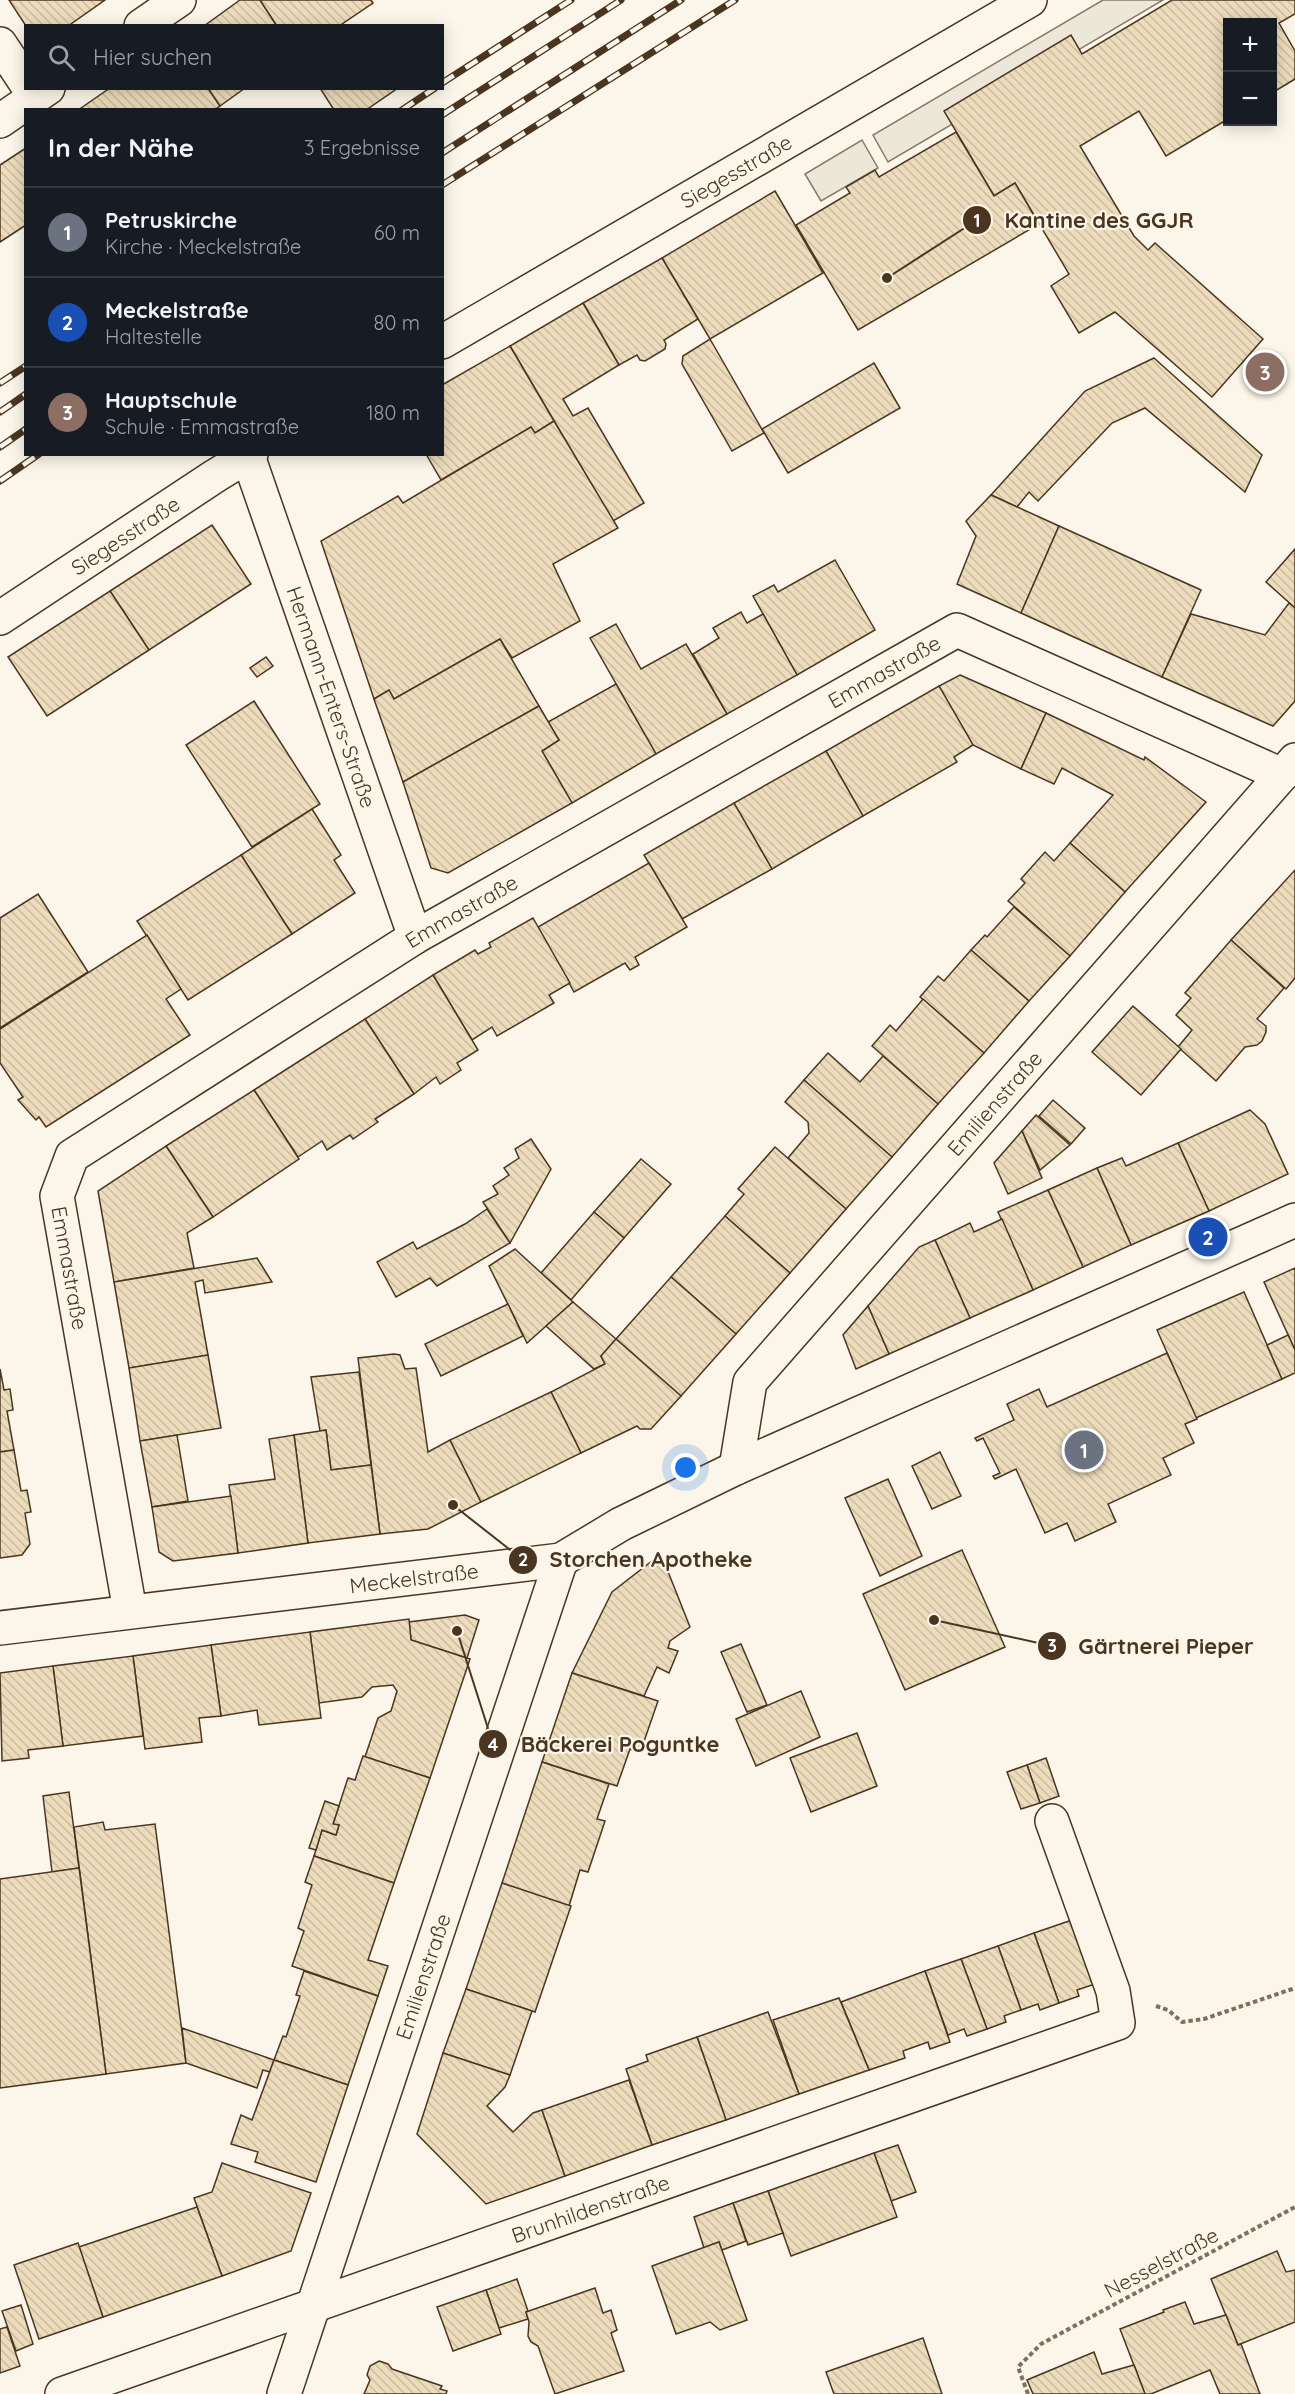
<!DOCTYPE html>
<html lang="de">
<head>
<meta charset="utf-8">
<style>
	:root { --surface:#171b24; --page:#20242c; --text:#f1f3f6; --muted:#9ea1a6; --line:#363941; --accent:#0b8043 }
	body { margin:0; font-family:Quicksand,sans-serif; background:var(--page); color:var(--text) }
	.controls { position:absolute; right:18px; top:18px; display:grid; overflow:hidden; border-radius:0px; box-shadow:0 3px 15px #0003 }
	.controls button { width:54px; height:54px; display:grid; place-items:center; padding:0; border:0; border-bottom:2px solid var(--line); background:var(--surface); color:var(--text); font:30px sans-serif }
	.you { position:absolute; left:686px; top:1468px; width:21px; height:21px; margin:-15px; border:4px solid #fff; border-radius:50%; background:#1a73e8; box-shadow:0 0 0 9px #1a73e833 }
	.badge { display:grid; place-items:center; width:39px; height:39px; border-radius:50%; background:var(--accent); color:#fff; font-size:20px; font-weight:700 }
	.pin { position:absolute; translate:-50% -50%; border:3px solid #fff; box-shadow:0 2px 6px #0006 }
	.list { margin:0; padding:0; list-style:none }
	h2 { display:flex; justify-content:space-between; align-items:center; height:78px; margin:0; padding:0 24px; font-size:26px }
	h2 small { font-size:20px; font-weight:400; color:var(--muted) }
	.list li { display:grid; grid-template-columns:39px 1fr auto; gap:18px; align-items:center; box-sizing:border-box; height:90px; padding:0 24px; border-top:2px solid var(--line) }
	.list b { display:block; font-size:22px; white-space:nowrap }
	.list p { margin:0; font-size:20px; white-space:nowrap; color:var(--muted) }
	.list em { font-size:20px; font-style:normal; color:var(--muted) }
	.icon { flex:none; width:33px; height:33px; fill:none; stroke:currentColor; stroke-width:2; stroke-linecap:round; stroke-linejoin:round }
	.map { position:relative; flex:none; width:1295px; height:2394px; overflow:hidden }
	.search { position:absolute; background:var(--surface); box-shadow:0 3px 15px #0003; left:24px; top:24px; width:420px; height:66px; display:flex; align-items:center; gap:15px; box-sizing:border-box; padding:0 21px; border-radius:0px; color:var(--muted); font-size:22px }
	.panel { position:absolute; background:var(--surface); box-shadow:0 3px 15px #0003; left:24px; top:108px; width:420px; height:348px; border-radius:0px }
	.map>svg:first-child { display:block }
	.parking { fill:#ede7d9; stroke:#887966; stroke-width:1.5 }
	.building { fill:url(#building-back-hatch); stroke:#4a3520; stroke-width:1.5 }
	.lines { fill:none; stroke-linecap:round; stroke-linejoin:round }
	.minor-casing { stroke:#4a3520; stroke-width:36 }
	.path { stroke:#7f6f5c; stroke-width:4; stroke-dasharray:4.5 3; stroke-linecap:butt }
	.minor { stroke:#fbf6e9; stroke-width:33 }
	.rail-casing { stroke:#4a3520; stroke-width:7 }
	.rail { stroke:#fbf6e9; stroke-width:4.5; stroke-dasharray:14; stroke-linecap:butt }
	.labels { text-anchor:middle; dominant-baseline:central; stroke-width:4.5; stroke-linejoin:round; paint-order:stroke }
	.street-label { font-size:21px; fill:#4a3520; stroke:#fbf6e9 }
	.leader { fill:none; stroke:#4a3520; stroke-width:2 }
	.callout-dot { fill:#4a3520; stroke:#fbf6e9; stroke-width:2 }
	.mark-label { font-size:18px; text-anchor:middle; font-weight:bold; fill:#fff }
	.callout-label { font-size:22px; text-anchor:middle; font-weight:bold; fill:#4a3520; stroke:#fbf6e9; stroke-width:4.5; stroke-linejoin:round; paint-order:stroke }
</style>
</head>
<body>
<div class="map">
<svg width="1295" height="2394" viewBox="0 0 1295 2394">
	<defs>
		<pattern id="building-back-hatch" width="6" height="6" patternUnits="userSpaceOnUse" patternTransform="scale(1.5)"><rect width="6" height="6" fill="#ecdcbc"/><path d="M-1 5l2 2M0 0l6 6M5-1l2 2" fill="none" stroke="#ccbda1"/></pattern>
	</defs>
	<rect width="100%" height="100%" fill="#fbf6e9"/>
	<g class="parking">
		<path d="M1103 0H1163L888 162 873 135Z"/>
		<path d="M862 140 878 168 821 201 805 174Z"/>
	</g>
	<g class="building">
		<path d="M9 0H105L68 26H26Z"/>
		<path d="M240 0H260L277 26H204Z"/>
		<path d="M260 0H371L373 3 339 26H277Z"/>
		<path d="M1172 0H1295V14L1279 23 1295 51V79L1272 93V22H1228V119L1166 156 1139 111 1080 146 1134 236 1148 250 1155 243 1263 339 1212 397 1115 312 1079 333 1051 286 1069 274 1015 183 994 196 944 111 1071 35 1082 54Z"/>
		<path d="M110 88H208L220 106 214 110H83L81 108Z"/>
		<path d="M208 88H245L220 106Z"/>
		<path d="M320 88H395V90L366 110H334Z"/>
		<path d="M956 132 994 196 1015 183 1039 224 858 330 796 225 850 193 846 187 875 170 879 177Z"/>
		<path d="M26 148V225L0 242V165Z"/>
		<path d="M775 191 823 273 710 339 662 258Z"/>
		<path d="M662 258 698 319 664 340 666 344 665 349 645 361 640 360 637 355 619 365 583 303Z"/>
		<path d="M583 303 619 365 563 399 573 416 588 408 644 503 613 521 510 346Z"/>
		<path d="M710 339 764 433 732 451 682 364 683 356Z"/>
		<path d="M510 346 554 421 535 433 531 427 441 480 426 454H442V385Z"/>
		<path d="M1154 358 1262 455 1245 492 1145 408 1112 423 1038 501 1029 492 1017 507 991 495 1085 391Z"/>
		<path d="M874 363 900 408 788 473 762 429Z"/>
		<path d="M554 421 618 528 553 564 580 621 512 658 500 639 394 699 389 690 374 699 321 541 398 496 403 503 531 427 535 433Z"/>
		<path d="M991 495 1059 526 1021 613 957 584 976 536 966 521Z"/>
		<path d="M212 525 251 584 149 650 110 591Z"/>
		<path d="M1059 526 1201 590 1162 677 1021 613Z"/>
		<path d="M1295 549V608L1266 582Z"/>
		<path d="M835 560 875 630 797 675 753 596 774 585 778 592Z"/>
		<path d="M110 591 149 650 47 716 8 657Z"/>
		<path d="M1289 603 1295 608V701L1273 726 1162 677 1191 614 1265 635Z"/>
		<path d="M741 612 747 623 763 614 797 675 727 714 693 654 719 638 713 628Z"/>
		<path d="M616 624 641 669 686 644 727 714 656 754 590 638Z"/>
		<path d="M500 639 539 706 403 782 374 699 389 690 394 699Z"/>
		<path d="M266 657 273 666 257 677 250 668Z"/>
		<path d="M960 675 1046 713 1021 769 973 745 939 686Z"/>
		<path d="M616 684 656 754 572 803 542 751 559 740 548 722Z"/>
		<path d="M939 686 973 745 954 757 957 762 863 816 826 751Z"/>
		<path d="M254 701 320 804 252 847 186 745Z"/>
		<path d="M539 706 559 740 542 751 572 803 448 873 431 868 403 782Z"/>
		<path d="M1046 713 1144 760 1145 757 1206 802 1125 892 1070 843 1113 795 1062 768 1054 784 1021 769Z"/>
		<path d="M826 751 863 816 772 869 734 803Z"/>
		<path d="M734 803 772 869 682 919 644 855Z"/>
		<path d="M312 809 341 855 334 860 355 893 292 934 241 855Z"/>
		<path d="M1070 843 1125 892 1070 956 1008 901 1025 883 1021 879 1045 852 1054 861Z"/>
		<path d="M241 855 292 934 188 1000 137 921Z"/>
		<path d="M649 863 687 927 635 957 639 965 630 970 625 963 574 992 538 927Z"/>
		<path d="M1295 870V978L1286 989 1231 940Z"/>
		<path d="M38 894 88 972 0 1028V918Z"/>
		<path d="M1014 907 1070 956 1029 1001 971 950 985 935 987 937Z"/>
		<path d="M533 918 570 983 549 995 554 1003 497 1036 492 1027 472 1040 433 975 475 950 478 954 491 947 489 943Z"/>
		<path d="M147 935 181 989 166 999 190 1035 46 1127 39 1117 36 1120 18 1100 23 1097 0 1063V1029Z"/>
		<path d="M1231 940 1284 988 1257 1019 1266 1026V1032L1262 1041 1257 1045 1245 1047 1216 1081 1178 1047 1192 1030 1176 1015 1191 998 1185 993Z"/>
		<path d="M971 950 1029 1001 984 1053 920 997 938 976 944 981Z"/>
		<path d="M433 975 478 1050 457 1063 461 1070 440 1084 436 1077 414 1094 365 1019Z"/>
		<path d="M923 999 984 1053 938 1104 872 1046 890 1025 896 1031Z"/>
		<path d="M1133 1006 1181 1049 1141 1095 1092 1052Z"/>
		<path d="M365 1019 414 1094 375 1119 378 1122 353 1139 350 1135 327 1150 322 1141 298 1157 254 1090Z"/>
		<path d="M828 1053 860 1082 883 1056 938 1104 892 1157 804 1080Z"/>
		<path d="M804 1080 892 1157 846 1209 788 1158 809 1133 808 1122 785 1102Z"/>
		<path d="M254 1090 299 1159 213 1217 166 1146Z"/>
		<path d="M1053 1100 1085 1128 1071 1144 1039 1116Z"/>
		<path d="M1250 1110 1265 1124 1288 1174 1209 1211 1178 1143Z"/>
		<path d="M1036 1115 1070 1145 1040 1170 1022 1131Z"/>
		<path d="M1022 1131 1042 1178 1008 1194 994 1163Z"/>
		<path d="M531 1139 551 1169 510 1243 483 1202 498 1194 493 1186 509 1175 504 1168 519 1158 515 1149Z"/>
		<path d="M1178 1143 1209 1211 1131 1245 1097 1168 1122 1158 1126 1166Z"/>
		<path d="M166 1146 213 1217 187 1233 194 1268 114 1282 98 1191Z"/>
		<path d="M775 1147 846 1209 790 1273 725 1216 744 1194 738 1189Z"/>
		<path d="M641 1159 671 1184 624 1238 594 1212Z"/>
		<path d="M1097 1168 1131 1245 1083 1267 1048 1190Z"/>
		<path d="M1048 1190 1083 1267 1033 1290 998 1212Z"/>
		<path d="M487 1209 510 1243 437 1286 430 1278 396 1297 377 1262 413 1242 417 1249 465 1224Z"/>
		<path d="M594 1212 624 1238 571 1300 541 1273Z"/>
		<path d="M725 1216 790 1273 736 1334 671 1277Z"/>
		<path d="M1002 1219 1033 1290 970 1318 935 1240 970 1223 974 1232Z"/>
		<path d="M935 1240 970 1318 889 1354 868 1306 919 1247Z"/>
		<path d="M515 1249 573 1302 527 1343 489 1266Z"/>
		<path d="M257 1258 272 1282 205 1293 203 1280 195 1282 208 1355 129 1368 114 1282Z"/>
		<path d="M1295 1268V1350L1264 1282Z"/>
		<path d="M671 1277 736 1334 681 1396 616 1339Z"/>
		<path d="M1244 1292 1282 1379 1196 1418 1157 1330Z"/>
		<path d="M573 1302 616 1339 601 1356 605 1364 594 1369 546 1326Z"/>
		<path d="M508 1304 523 1336 441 1376 425 1344Z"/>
		<path d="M868 1306 889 1354 856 1369 843 1335Z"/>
		<path d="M1288 1335 1295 1350V1373L1282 1379 1267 1345Z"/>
		<path d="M616 1339 681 1396 651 1429H640L637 1426 581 1453 551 1392 605 1364 601 1356Z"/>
		<path d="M1167 1353 1197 1419 1185 1424 1194 1443 1163 1458 1171 1475 1108 1504 1116 1522 1075 1541 1067 1523 1045 1533 1016 1469 995 1479 993 1476 1000 1473 983 1438 977 1441 975 1438 1014 1420 1007 1404 1039 1389 1047 1407Z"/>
		<path d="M394 1354 400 1355 405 1369 416 1368 428 1452 450 1440 481 1502 428 1529 380 1534 358 1358Z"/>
		<path d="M208 1355 221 1428 140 1441 129 1368Z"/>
		<path d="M0 1369 4 1390 10 1389 13 1410 7 1411 14 1450 0 1452Z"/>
		<path d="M359 1372 371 1465 331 1470 326 1430 320 1431 311 1377Z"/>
		<path d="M551 1392 581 1453 481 1502 450 1440Z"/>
		<path d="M326 1430 331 1470 371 1465 380 1534 308 1543 294 1435Z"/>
		<path d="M177 1435 188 1501 152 1507 140 1441Z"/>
		<path d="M294 1435 308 1543 238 1553 229 1485 275 1479 269 1439Z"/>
		<path d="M14 1450 21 1491 27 1490 31 1512 25 1513 30 1544 22 1555 0 1558V1452Z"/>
		<path d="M940 1452 961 1496 932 1509 912 1466Z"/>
		<path d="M888 1479 922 1556 880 1576 845 1498Z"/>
		<path d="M231 1496 238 1553 173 1561 159 1552 152 1507Z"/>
		<path d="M962 1550 1005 1647 905 1690 863 1594Z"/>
		<path d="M661 1554 690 1627 670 1641 668 1648 678 1651 669 1673 657 1667 644 1696 572 1673 612 1592Z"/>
		<path d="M465 1615 479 1620 467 1658 411 1640 409 1622Z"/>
		<path d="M409 1619 411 1640 470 1659 430 1778 365 1757 378 1718 391 1711 397 1691 393 1685 372 1687 362 1697 319 1703 310 1632Z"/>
		<path d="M310 1632 321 1718 259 1725 257 1710 221 1716 211 1645Z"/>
		<path d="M741 1644 767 1705 747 1712 721 1652Z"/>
		<path d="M211 1645 221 1716 199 1718 202 1742 145 1749 133 1656Z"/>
		<path d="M133 1656 143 1736 63 1746 53 1666Z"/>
		<path d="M53 1666 63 1746 28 1750 29 1758 2 1761 0 1673Z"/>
		<path d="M572 1673 658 1701 640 1753 630 1749 617 1786 542 1762Z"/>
		<path d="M801 1691 820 1737 756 1766 736 1719Z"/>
		<path d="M857 1733 877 1786 811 1812 790 1758Z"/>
		<path d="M363 1756 430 1778 394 1883 314 1856 322 1830 336 1835 339 1825 333 1824 348 1778 355 1780Z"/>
		<path d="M1046 1758 1059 1796 1040 1803 1027 1765Z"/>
		<path d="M542 1762 609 1784 597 1819 605 1821 588 1872 580 1870 569 1906 502 1883Z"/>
		<path d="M1027 1765 1040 1803 1021 1809 1007 1772Z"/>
		<path d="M69 1792 79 1868 52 1872 43 1796Z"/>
		<path d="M325 1801 339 1806 333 1824 339 1825 336 1835 322 1830 316 1850 309 1848Z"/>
		<path d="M103 1822 105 1830 155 1824 186 2063 106 2074 74 1827Z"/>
		<path d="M314 1856 394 1883 368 1960 388 1966 378 1996 292 1966 304 1931 298 1928 312 1885 305 1882Z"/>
		<path d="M79 1868 106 2074 0 2088V1879Z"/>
		<path d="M502 1883 571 1906 535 2012 466 1989Z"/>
		<path d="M1072 1920 1095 1984 1077 1990 1079 1996 1059 2003 1034 1933Z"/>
		<path d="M1034 1933 1059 2003 1040 2010 1038 2004 1021 2010 998 1946Z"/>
		<path d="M998 1946 1021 2010 1004 2016 1006 2022 987 2029 961 1959Z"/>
		<path d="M961 1959 987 2029 967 2036 964 2029 948 2035 925 1971Z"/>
		<path d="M304 1971 378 1996 348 2085 274 2060 283 2036 286 2037 300 1996 296 1995Z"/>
		<path d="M925 1971 950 2042 930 2049 928 2042 903 2051 905 2058 869 2070 841 2002Z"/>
		<path d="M466 1989 532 2011 510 2075 443 2053Z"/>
		<path d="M839 1998 869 2070 799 2094 773 2020Z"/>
		<path d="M768 2012 799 2094 726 2120 697 2037Z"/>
		<path d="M182 2028 274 2060 270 2072 263 2070 257 2088 186 2063Z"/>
		<path d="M697 2037 726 2120 652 2145 626 2069 648 2061 646 2055Z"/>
		<path d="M443 2053 510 2075 505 2087 487 2106 513 2132 533 2113 542 2110 565 2176 486 2204 417 2134Z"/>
		<path d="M274 2060 348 2085 316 2182 255 2162 258 2152 231 2144 241 2115 252 2120Z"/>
		<path d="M629 2080 652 2145 565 2176 542 2110Z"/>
		<path d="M898 2145 916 2192 891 2201 874 2153Z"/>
		<path d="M874 2153 897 2217 791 2256 768 2191Z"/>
		<path d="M222 2163 311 2193 291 2251 222 2276 194 2198 212 2192Z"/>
		<path d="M768 2191 783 2233 748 2245 733 2203Z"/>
		<path d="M733 2203 746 2241 722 2250 719 2242 704 2248 694 2217Z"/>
		<path d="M197 2207 222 2276 103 2317 79 2247Z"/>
		<path d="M719 2242 747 2320 720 2330 710 2322 676 2334 652 2266Z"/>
		<path d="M78 2243 103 2317 39 2339 14 2265Z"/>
		<path d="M1277 2251 1286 2272 1295 2270V2322L1238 2345 1211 2279Z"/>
		<path d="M517 2279 528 2311 526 2312 528 2319 499 2328 486 2290Z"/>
		<path d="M595 2288 603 2313 611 2310 617 2330 611 2333 624 2371 555 2394 538 2346 531 2342 528 2336 529 2322 526 2312Z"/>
		<path d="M486 2290 501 2334 453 2351 437 2307Z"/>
		<path d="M1185 2302 1194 2324 1226 2315 1238 2345 1241 2344 1260 2394H1220L1210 2370 1151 2394H1145L1120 2329 1164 2312 1163 2310Z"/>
		<path d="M21 2305 33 2344 16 2351 2 2311Z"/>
		<path d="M7 2327 20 2366 0 2373V2329Z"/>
		<path d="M923 2338 942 2394H834L826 2372Z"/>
		<path d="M1094 2352 1102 2374 1134 2365 1145 2394H1033L1027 2380Z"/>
		<path d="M379 2361 388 2364 392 2369 442 2386 440 2389 447 2391 446 2394H364L370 2380 367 2375 370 2366Z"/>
	</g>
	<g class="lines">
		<g class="minor-casing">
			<g id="minor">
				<path d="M141 26 179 0"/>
				<path d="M0 44 26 83"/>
				<path d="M0 121 48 88"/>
				<path id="s1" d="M442 342 1030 0"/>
				<path id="s2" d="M248 456 415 937"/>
				<path id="s3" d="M0 618 215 476 251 454"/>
				<path id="s4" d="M736 1468 750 1382 1295 760"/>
				<path id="s5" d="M130 1611 57 1196 72 1156 415 937 957 630 1282 775"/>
				<path id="s6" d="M0 1628 561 1560 621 1524 736 1468 1295 1220"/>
				<path id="s7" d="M62 2394 1118 2023 1113 1991 1052 1821"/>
				<path id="s8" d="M284 2394 561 1560"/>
			</g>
		</g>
		<g class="path">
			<path d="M1156 2006 1168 2010 1182 2022 1204 2019 1295 1988"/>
			<path d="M1028 2394 1018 2367 1041 2344 1295 2207"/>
		</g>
		<use href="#minor" class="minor"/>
		<g class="rail-casing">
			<g id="rail">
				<path d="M442 83 571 0"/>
				<path d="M402 110 435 88"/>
				<path d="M442 115 621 0"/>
				<path d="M442 153 681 0"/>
				<path d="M442 185 735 0"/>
				<path d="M0 383 26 366"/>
				<path d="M0 412 26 394"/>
				<path d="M0 447 26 429"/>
				<path d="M0 481 39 454"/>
			</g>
		</g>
		<use href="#rail" class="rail"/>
	</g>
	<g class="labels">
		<g class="street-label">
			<text stroke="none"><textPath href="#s1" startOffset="340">Siegesstraße</textPath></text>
			<text stroke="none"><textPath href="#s3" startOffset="150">Siegesstraße</textPath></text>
			<text stroke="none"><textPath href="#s5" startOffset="1410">Emmastraße</textPath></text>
			<text stroke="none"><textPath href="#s2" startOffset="255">Hermann-Enters-Straße</textPath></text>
			<text stroke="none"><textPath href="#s5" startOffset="924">Emmastraße</textPath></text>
			<text stroke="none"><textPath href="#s4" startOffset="458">Emilienstraße</textPath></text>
			<text transform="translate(70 1268) rotate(80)">Emmastraße</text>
			<text stroke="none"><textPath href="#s6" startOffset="417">Meckelstraße</textPath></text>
			<text stroke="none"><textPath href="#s8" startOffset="440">Emilienstraße</textPath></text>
			<text stroke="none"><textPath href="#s7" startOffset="560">Brunhildenstraße</textPath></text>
			<text transform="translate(1161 2262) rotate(-28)">Nesselstraße</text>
		</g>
	</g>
	<path class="leader" d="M887 278L977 220M453 1505L523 1560M934 1620L1052 1646M457 1631L493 1744"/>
	<g class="callout-dot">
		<circle cx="887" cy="278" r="6"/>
		<circle cx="453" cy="1505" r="6"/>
		<circle cx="934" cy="1620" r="6"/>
		<circle cx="457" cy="1631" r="6"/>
		<circle cx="977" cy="220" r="15"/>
		<circle cx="523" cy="1560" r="15"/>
		<circle cx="1052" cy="1646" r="15"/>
		<circle cx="493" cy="1744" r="15"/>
	</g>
	<g class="mark-label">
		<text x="977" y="227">1</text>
		<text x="523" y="1566">2</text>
		<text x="1052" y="1652">3</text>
		<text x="493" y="1751">4</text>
	</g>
	<g class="callout-label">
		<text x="1099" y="228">Kantine des GGJR</text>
		<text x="651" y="1567">Storchen Apotheke</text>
		<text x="1166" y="1654">Gärtnerei Pieper</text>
		<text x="620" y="1752">Bäckerei Poguntke</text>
	</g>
</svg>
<div class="controls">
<button>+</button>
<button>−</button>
</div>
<div class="you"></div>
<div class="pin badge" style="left:1084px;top:1450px;background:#6b7280">1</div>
<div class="pin badge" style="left:1208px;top:1237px;background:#1a4fb4">2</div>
<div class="pin badge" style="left:1265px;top:372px;background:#8d6e63">3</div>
<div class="search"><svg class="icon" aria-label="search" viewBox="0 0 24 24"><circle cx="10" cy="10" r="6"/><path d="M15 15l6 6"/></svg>Hier suchen</div>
<section class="panel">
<h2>In der Nähe<small>3 Ergebnisse</small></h2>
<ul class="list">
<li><span class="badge" style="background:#6b7280">1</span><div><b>Petruskirche</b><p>Kirche · Meckelstraße</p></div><em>60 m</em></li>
<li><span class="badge" style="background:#1a4fb4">2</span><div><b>Meckelstraße</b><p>Haltestelle</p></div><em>80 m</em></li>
<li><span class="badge" style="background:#8d6e63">3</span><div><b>Hauptschule</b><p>Schule · Emmastraße</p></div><em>180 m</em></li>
</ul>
</section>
</div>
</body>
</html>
